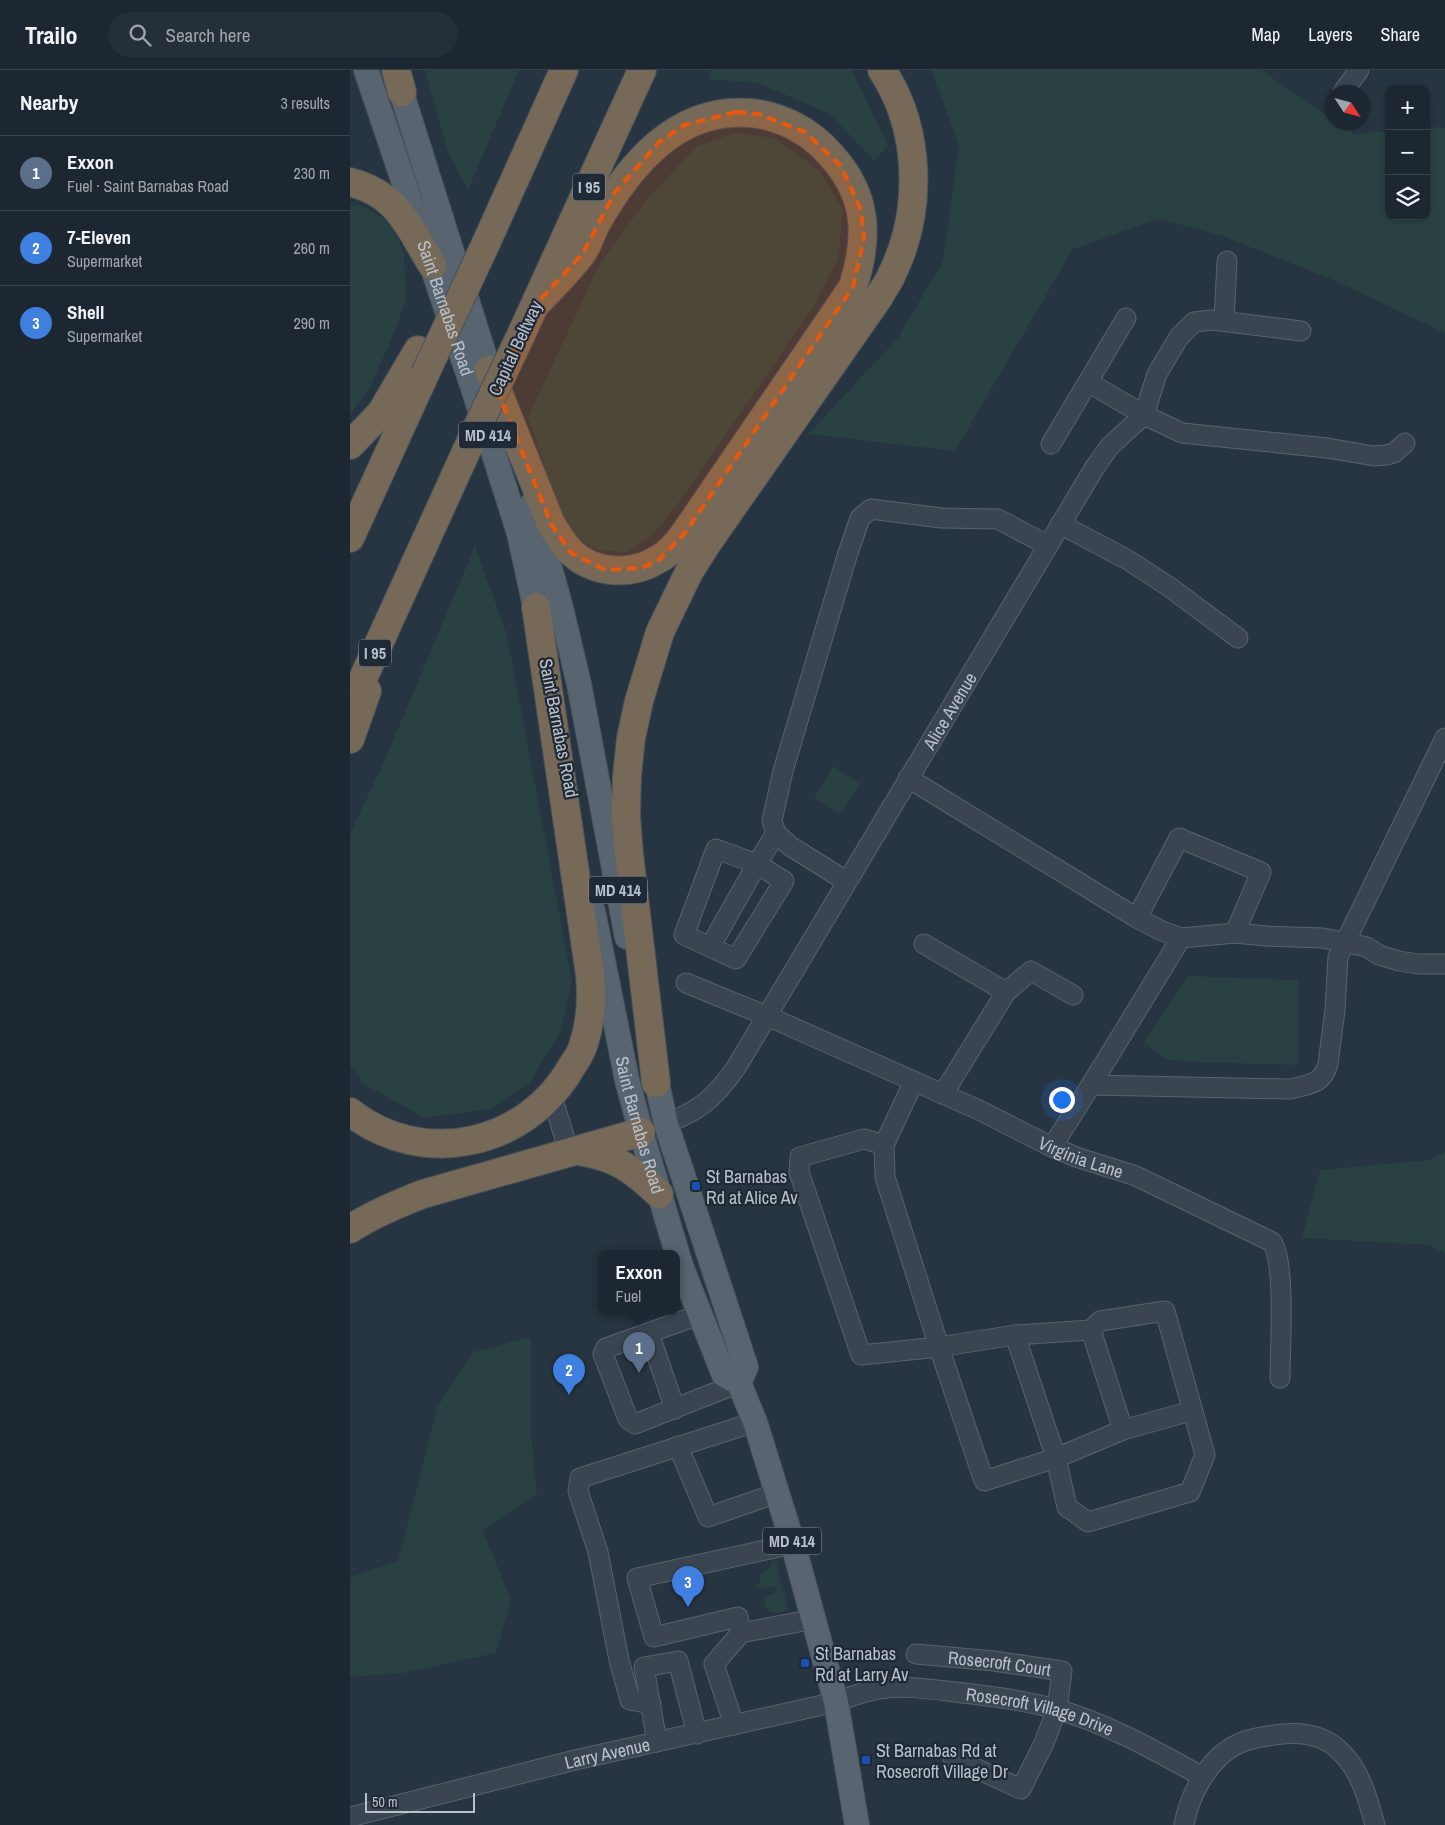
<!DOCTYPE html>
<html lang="en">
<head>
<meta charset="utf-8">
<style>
	:root { --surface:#1d2731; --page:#252f39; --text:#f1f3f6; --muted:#a0a5ab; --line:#3b444d; --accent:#bca0f2 }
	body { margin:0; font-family:"Archivo Narrow",sans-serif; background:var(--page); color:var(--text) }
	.controls { position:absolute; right:15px; top:15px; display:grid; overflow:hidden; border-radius:10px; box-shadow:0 1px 4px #0004 }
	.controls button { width:45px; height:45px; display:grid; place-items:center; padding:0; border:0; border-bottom:1px solid var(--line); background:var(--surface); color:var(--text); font:25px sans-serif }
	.compass { position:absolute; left:975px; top:15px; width:45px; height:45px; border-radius:50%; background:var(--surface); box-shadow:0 1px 4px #0004; rotate:126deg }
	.scale { position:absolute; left:15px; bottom:12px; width:110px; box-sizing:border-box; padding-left:5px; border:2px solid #b8c0cb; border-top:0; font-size:14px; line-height:18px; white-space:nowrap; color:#b8c0cb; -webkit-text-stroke:4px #202a36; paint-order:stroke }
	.you { position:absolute; left:711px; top:1029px; width:18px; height:18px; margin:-12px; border:4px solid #fff; border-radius:50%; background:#1a73e8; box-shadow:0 0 0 8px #1a73e833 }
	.badge { display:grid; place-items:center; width:32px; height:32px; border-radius:50%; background:var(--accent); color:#fff; font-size:16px; font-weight:700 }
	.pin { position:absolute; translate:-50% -41px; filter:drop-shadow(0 1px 2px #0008) }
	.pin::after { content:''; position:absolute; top:26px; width:18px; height:15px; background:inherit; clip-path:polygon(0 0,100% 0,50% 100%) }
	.popup { position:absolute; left:248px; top:1180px; width:82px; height:65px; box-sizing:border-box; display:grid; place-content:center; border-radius:10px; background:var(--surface); filter:drop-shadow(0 1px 4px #0005); font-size:16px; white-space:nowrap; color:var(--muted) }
	.popup b { font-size:19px; color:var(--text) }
	.popup::after { content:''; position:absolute; left:50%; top:100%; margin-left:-10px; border:10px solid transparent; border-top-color:var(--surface) }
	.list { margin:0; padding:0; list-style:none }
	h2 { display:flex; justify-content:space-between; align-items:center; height:65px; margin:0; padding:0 20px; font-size:21px }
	h2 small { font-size:16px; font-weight:400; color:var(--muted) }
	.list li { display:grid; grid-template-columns:32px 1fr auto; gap:15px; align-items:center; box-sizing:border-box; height:75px; padding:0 20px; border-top:1px solid var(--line) }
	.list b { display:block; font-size:19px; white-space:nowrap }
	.list p { margin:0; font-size:16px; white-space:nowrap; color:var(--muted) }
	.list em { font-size:16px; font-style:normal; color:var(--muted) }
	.icon { flex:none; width:28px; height:28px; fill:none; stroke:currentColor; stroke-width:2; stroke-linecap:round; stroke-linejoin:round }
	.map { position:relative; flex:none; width:1095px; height:1755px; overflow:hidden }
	header { display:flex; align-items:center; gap:30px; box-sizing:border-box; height:70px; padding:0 25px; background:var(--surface); border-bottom:1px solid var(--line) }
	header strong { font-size:24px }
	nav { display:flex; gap:28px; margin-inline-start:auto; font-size:18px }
	.search { width:350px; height:45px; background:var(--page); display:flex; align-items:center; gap:12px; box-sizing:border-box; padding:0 18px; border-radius:28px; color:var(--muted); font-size:19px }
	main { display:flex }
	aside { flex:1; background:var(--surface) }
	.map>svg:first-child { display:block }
	.green { fill:#294142 }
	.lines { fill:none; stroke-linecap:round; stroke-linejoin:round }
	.minor-casing { stroke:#59636e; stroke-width:21 }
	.major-casing { stroke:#48515d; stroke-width:26 }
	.highway-casing { stroke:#46505b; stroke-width:30 }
	.minor { stroke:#3b4551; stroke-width:19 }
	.major { stroke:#596471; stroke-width:24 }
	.highway { stroke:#776958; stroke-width:28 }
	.highway-bridge-casing { stroke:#46505b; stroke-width:30; stroke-linecap:butt }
	.highway-bridge { stroke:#776958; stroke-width:28 }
	.marked { fill:#e8590c; fill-opacity:0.2; stroke:#e8590c; stroke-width:4; stroke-dasharray:10 6; stroke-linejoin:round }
	.transit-dot { fill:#1a4fb4; stroke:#202a36; stroke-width:2 }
	.labels { text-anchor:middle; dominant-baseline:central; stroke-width:4.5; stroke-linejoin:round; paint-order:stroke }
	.shield { fill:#202a36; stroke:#8a939e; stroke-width:1 }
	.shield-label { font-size:16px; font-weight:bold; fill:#b8c0cb }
	.street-label { font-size:18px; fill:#b8c0cb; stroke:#202a36 }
	.poi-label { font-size:18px; fill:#b8c0cb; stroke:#202a36; text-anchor:start }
</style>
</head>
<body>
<header>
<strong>Trailo</strong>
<div class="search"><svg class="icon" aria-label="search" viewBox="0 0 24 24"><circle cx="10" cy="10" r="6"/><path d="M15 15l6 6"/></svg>Search here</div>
<nav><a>Map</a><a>Layers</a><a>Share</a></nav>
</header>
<main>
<aside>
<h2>Nearby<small>3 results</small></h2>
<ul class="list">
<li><span class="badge" style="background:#5c6f8a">1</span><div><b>Exxon</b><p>Fuel · Saint Barnabas Road</p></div><em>230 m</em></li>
<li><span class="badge" style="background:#3f7fe0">2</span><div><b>7-Eleven</b><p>Supermarket</p></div><em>260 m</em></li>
<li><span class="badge" style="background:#3f7fe0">3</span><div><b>Shell</b><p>Supermarket</p></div><em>290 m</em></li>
</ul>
</aside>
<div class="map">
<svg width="1095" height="1755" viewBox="0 0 1095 1755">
	<rect width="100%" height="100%" fill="#273441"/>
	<g class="green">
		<path d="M75 0H169L118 120 98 82Z"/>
		<path d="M361 0H502L538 76 524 91 480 44 408 13 358 9Z"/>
		<path d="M581 0H911L982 49V52L987 53 1004 64 1039 61V146H1076V58L1090 57 1095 59V263L981 209 873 166 809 149 723 179 605 381 458 364 547 269 593 191 609 75Z"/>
		<path d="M385 63 424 68 469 100 493 140 488 189 464 236 333 427 302 466 277 482 248 480 223 467 206 431 178 347 249 195 296 130 347 76Z"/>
		<path d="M11 135 43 154 54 184 56 229 45 261 19 319 0 344V136Z"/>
		<path d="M125 476 157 565 222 911 211 961 179 1014 140 1039 75 1048 14 1014 0 995V764L36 687Z"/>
		<path d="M483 696 510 714 491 744 464 728Z"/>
		<path d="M838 906 948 910V995L839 992 816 989 794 973Z"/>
		<path d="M1095 1082V1184L1080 1175 952 1168 970 1100 1078 1090Z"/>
		<path d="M181 1267V1363L187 1425 133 1461 161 1530 146 1583 54 1603 0 1607V1507L48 1491 87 1338 123 1282Z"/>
		<path d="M426 1491 438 1539C431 1544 419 1546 415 1536 414 1533 414 1530 412 1528L425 1523 426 1519 423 1516 412 1518 405 1516 409 1514 411 1510 409 1505 420 1497 421 1492Z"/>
	</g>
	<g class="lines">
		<g class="minor-casing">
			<g id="minor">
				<path d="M993 22 1009 0"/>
				<path d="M874 251 877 191"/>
				<path d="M738 312 794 345 832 363 977 378 1024 386 1036 385 1044 383 1055 373"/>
				<path d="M701 374 776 248"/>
				<path d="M710 454 778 490 818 516 888 568"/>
				<path d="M558 708 787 848 812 861 831 868 885 863 916 866 973 868 1017 877 1029 885 1049 891 1068 894H1095"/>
				<path d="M496 811 440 776 426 763 422 751 433 701 497 486 510 448 521 439 591 448 648 449 697 475"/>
				<path d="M787 848 829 768 911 802 885 863"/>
				<path d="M574 874 656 922"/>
				<path d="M360 877 407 794 366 779 334 865 386 889 434 811 407 794 426 763"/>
				<path id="s1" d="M336 913 417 946 629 1040 696 1074 726 1087 786 1106 922 1172C936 1193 930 1279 930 1308"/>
				<path d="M564 1011 534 1075 535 1107 589 1277 634 1411 706 1388 773 1360 841 1341"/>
				<path d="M741 1015 831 868"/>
				<path d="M593 1024 656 922 681 901 723 925"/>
				<path d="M202 1027 219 1082"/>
				<path id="s2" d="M304 1058C344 1044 363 1032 387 996L745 397 760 376 794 345 807 304 829 267 844 252 862 250 951 261"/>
				<path d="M534 1075 514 1069 450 1087 449 1102 511 1285 589 1277 665 1265 741 1260 773 1360"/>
				<path d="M702 1077 741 1015 940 1019C959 1014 972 1015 978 994L985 940 988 887 1095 668"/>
				<path d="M349 1245 256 1278 253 1284 278 1349 285 1354 389 1313"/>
				<path d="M299 1263 325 1339"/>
				<path d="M665 1265 706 1388 717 1437 738 1452 840 1422 855 1385 815 1241 750 1251 741 1260"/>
				<path d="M328 1376 358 1447 427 1423"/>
				<path d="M391 1563 388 1547 304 1567 287 1508 443 1474"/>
				<path id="s3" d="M566 1584 644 1591 712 1601 707 1639 694 1673 671 1719 603 1688"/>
				<path d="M301 1634 280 1630 269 1590 248 1482 228 1421 230 1408 405 1352"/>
				<path d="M384 1655 364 1594 391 1563 464 1549"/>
				<path d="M307 1672 294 1597 328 1591 347 1664"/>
				<path id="s4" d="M0 1747 225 1690 486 1632C500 1627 515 1621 529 1619 554 1615 580 1619 605 1622 638 1626 673 1630 706 1639 759 1654 806 1681 853 1707"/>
				<path d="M834 1755C839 1726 857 1691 884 1676 898 1668 916 1666 932 1664 953 1662 973 1665 989 1680 1010 1699 1018 1729 1025 1755"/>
			</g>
		</g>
		<g class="major-casing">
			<g id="major">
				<path id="s5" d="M16 0 123 318 169 463 189 555"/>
				<path d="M46 5 145 319"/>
				<path d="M182 434 210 534 229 614 277 867"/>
				<path id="s6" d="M243 841 277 1010 291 1062 331 1196 374 1305 389 1313 405 1352 443 1474 486 1632 507 1755"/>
				<path d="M303 996 316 1054 396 1297 389 1313"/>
			</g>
		</g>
		<g class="highway-casing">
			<g id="highway">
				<path d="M46 0 52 22"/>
				<path d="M0 112C49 125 58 156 82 195"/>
				<path d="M137 171 214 0"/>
				<path d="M170 267 292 0"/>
				<path d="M139 300 201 454C207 464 213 474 221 482 244 504 281 506 307 490 319 484 327 474 335 463L503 217C519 166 518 125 480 84 460 61 431 46 401 43 328 36 280 94 247 152 241 162 239 174 232 183 220 200 201 218 186 234"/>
				<path d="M0 375 31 343 68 280"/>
				<path d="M0 468 75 304"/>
				<path d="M0 637 125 362"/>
				<path d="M0 669 17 621"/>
				<path d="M306 1013 279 784 276 745 277 706 281 668 289 631 310 562 339 502 356 475 529 227C533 219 539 212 542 204 573 141 571 59 532 0"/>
				<path d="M0 1042C73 1099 177 1076 222 996 226 990 231 983 233 976 241 953 242 929 240 905L186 537"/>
				<path d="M228 1081C266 1087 281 1098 309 1124"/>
				<path d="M0 1159C23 1144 47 1134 73 1124L291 1062"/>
			</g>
		</g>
		<use href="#minor" class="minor"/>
		<use href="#major" class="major"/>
		<use href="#highway" class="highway"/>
		<g class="highway-bridge-casing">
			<g id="highway-bridge">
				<path d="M75 304 137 171"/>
				<path d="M125 362 170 267"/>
			</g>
		</g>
		<use href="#highway-bridge" class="highway-bridge"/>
	</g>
	<path class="marked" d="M386 42 409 44 455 62 491 96 511 140 514 168 503 217 335 463 309 490 292 498 255 500 221 483 201 454 146 317 186 234 233 183 265 122 309 72 334 55Z"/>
	<g class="transit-dot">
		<rect x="341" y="1111" width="10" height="10" rx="2.5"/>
		<rect x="450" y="1588" width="10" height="10" rx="2.5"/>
		<rect x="511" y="1685" width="10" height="10" rx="2.5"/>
	</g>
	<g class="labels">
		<g class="shield">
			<rect x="223" y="103.5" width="32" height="27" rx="4"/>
			<rect x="109" y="351.5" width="58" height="27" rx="4"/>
			<rect x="9" y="569.5" width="32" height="27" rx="4"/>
			<rect x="239" y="806.5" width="58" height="27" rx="4"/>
			<rect x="413" y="1457.5" width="58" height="27" rx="4"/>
		</g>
		<g class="shield-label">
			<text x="239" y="117">I 95</text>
			<text x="138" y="365">MD 414</text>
			<text x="25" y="583">I 95</text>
			<text x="268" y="820">MD 414</text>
			<text x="442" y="1471">MD 414</text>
		</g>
		<g class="street-label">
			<text stroke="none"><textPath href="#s5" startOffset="251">Saint Barnabas Road</textPath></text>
			<text transform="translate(165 278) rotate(-65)">Capital Beltway</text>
			<text stroke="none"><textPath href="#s2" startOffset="520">Alice Avenue</textPath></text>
			<text transform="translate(209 658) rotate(79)">Saint Barnabas Road</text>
			<text stroke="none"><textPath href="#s6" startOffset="219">Saint Barnabas Road</textPath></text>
			<text stroke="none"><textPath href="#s1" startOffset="432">Virginia Lane</textPath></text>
			<text stroke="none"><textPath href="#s3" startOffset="84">Rosecroft Court</textPath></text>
			<text stroke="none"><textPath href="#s4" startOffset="708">Rosecroft Village Drive</textPath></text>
			<text stroke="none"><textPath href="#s4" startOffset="265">Larry Avenue</textPath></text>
		</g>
		<g class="poi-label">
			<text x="356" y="1106">St Barnabas<tspan x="356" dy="21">Rd at Alice Av</tspan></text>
			<text x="465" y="1583">St Barnabas<tspan x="465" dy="21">Rd at Larry Av</tspan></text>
			<text x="526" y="1680">St Barnabas Rd at<tspan x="526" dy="21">Rosecroft Village Dr</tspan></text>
		</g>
	</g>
</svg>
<div class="controls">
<button>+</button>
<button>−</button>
<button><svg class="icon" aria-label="layers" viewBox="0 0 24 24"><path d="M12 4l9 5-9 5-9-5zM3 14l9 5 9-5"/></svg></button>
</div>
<svg class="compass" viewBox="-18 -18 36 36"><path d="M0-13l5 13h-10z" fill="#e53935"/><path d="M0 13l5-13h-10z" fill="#a0a5ab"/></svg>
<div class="scale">50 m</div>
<div class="you"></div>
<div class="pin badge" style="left:289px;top:1303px;background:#5c6f8a">1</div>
<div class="popup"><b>Exxon</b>Fuel</div>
<div class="pin badge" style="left:219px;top:1325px;background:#3f7fe0">2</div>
<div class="pin badge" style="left:338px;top:1537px;background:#3f7fe0">3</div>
</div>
</main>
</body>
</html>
